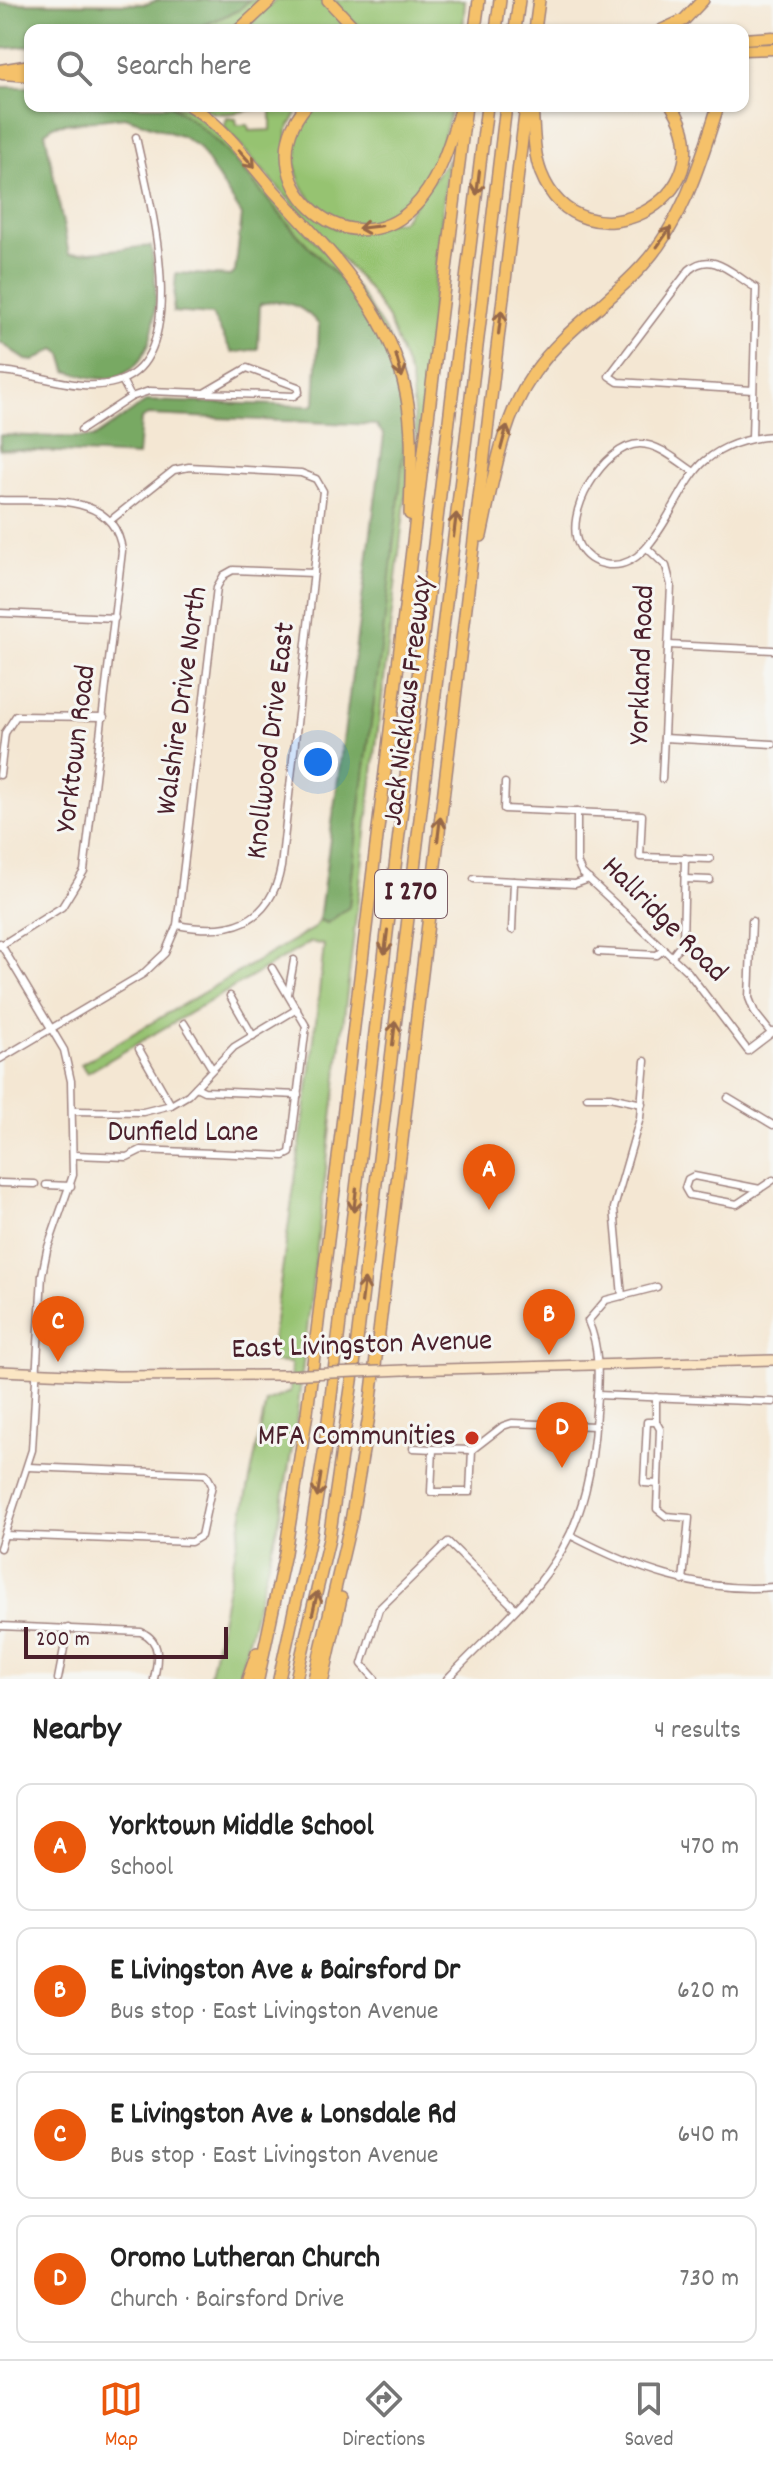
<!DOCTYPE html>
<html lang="en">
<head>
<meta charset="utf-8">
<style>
	:root { --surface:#fff; --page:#f6f6f6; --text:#222; --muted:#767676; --line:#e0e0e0; --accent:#ea580c }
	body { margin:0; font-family:Dekko,sans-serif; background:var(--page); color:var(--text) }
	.scale { position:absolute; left:24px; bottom:20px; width:204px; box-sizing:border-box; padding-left:8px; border:4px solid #4a1f2b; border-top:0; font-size:22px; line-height:28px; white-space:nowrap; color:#4a1f2b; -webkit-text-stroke:6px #f6f6f2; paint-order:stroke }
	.you { position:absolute; left:318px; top:762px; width:28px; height:28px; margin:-20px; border:6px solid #fff; border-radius:50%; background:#1a73e8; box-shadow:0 0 0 12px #1a73e833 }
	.badge { display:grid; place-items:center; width:52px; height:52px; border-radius:50%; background:var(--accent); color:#fff; font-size:26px; font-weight:700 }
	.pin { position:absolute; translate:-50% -66px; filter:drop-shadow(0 2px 4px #0008) }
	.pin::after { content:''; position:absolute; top:42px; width:28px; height:24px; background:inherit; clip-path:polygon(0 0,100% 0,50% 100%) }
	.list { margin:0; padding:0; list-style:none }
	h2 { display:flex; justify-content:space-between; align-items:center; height:104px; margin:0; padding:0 32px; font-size:34px }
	h2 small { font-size:26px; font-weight:400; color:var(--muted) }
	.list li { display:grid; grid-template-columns:52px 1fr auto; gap:24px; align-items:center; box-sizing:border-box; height:128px; margin:0 16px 16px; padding:0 16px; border:2px solid var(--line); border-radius:16px }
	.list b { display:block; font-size:30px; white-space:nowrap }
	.list p { margin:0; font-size:26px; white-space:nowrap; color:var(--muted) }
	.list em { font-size:26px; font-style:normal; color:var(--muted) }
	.icon { flex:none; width:44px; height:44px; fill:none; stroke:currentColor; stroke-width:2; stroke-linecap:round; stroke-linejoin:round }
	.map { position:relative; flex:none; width:773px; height:1679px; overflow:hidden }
	.search { position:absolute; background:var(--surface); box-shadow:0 2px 6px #0004; left:24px; right:24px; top:24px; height:88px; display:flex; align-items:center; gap:20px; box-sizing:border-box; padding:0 28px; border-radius:16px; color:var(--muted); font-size:30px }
	.sheet { height:680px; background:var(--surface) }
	nav { display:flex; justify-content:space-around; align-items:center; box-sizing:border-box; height:112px; border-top:2px solid var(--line); background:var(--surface); font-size:22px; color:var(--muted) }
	nav a { display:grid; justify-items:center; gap:4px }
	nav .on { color:var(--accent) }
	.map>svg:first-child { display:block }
	.green { fill:#96c371; stroke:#70714e; stroke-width:2 }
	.forest { fill:#78a963; stroke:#616447; stroke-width:2 }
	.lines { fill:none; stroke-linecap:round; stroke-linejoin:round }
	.street-casing { stroke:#9f837f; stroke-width:9 }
	.secondary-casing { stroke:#9f837f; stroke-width:12 }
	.primary-casing { stroke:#9f837f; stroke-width:13 }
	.highway-casing { stroke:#9f837f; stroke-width:14 }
	.street { stroke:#fff; stroke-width:6 }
	.secondary { stroke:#fbe6c4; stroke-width:9 }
	.primary { stroke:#f5c16b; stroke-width:10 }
	.highway { stroke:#f5c16b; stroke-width:11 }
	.secondary-bridge-casing { stroke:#9f837f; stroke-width:12; stroke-linecap:butt }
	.secondary-bridge { stroke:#fbe6c4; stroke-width:9 }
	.oneway { stroke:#976848 }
	.poi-dot { fill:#c8321e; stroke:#f6f6f2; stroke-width:3 }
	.labels { text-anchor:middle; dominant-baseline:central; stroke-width:6; stroke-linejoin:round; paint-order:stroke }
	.shield { fill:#f6f6f2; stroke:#7e6067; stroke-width:2 }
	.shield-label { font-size:28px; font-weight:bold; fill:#4a1f2b }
	.street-label { font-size:30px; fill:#4a1f2b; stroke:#f6f6f2 }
	.poi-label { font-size:30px; fill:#4a1f2b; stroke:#f6f6f2; text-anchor:end }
</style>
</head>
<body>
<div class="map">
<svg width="773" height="1679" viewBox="0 0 773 1679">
	<rect width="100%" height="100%" fill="#f6f6f2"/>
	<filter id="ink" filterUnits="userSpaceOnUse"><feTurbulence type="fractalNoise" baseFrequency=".0125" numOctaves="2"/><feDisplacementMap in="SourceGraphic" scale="16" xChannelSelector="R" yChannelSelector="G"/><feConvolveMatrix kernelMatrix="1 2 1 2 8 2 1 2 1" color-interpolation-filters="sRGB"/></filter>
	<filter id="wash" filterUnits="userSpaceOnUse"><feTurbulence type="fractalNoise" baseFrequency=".006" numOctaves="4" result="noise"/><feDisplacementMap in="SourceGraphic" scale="32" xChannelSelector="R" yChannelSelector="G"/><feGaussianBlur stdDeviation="1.8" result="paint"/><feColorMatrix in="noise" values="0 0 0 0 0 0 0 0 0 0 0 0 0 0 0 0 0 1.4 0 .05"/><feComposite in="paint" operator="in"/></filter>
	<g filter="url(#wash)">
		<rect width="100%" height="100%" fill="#f4e7d3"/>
		<g class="green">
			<path d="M249 0H266L229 30H193L239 10Z"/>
			<path d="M275 0H324L350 30H244Z"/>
			<path d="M333 0H465L463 30H366L353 22Z"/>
			<path d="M171 106 188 108 224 139 357 288 390 339 407 399V485L295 1432 279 1520 238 1679H209L266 1402 290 1392 291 1363 273 1362 270 1355 311 1068 324 945 311 942 87 1073 81 1064 314 928 319 920 327 923 349 907C359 788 380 671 392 552 399 482 416 409 386 343 365 298 321 262 290 226 251 182 221 137 171 106Z"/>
			<path d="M199 106H301L287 131V178L335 228 402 221 448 159 417 451 411 379 388 319 367 287 224 127 227 118 236 119 237 125H248L249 131 271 130V107C246 108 220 122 199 106Z"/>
			<path d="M312 106H452C443 140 436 181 409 206 347 265 255 176 312 106Z"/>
		</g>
		<g class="forest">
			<path d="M158 0H249L239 10 193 30H30V46L0 49V3L146 4Z"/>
			<path d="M0 87H30V106H171C221 136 251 182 290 226 321 262 365 298 386 343 417 410 399 487 392 558 380 675 359 790 349 907L327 923 319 920 384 435 376 425 148 415 141 419 138 456 0 449V435L93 438 147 401 311 406 315 403 319 325C303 305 284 298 260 304L258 349 232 353 212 315 173 312 176 273 231 276 235 272 242 215 198 147 183 137 125 117 55 125 45 132 69 254 151 246C158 285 164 361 117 377 101 382 82 375 67 371L62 354 55 349 34 361 26 360 0 342Z"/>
		</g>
	</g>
	<g filter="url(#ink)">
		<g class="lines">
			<g class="street-casing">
				<g id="street">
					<path d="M0 371C38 373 78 393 116 382 196 360 147 191 136 137"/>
					<path d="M122 380 131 397 149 391 204 393 247 368 298 387 299 392 294 396 204 393"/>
					<path d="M81 430 131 397"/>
					<path d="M752 438 756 288C734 276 713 249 689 270L609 376 618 382 753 390"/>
					<path d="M694 472C679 462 659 444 640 444 604 444 561 516 580 547 585 556 594 562 604 564 654 576 674 487 705 461 725 444 748 438 773 436"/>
					<path d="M0 500C46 502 115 491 122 551L84 871 62 907 0 946"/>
					<path d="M111 520 174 470 189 467 301 473 316 479 323 491 281 867C270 925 229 935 177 925"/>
					<path d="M647 548 666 566 671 585 662 779"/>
					<path d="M0 613 115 618"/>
					<path d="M669 645 773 650"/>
					<path d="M664 738 773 744"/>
					<path d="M0 775 5 733 16 716 104 717"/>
					<path d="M505 783 504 809 642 815 640 857 710 859"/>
					<path d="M577 812V862L582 873 688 972 748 1051 773 1032"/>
					<path d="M474 879 575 884 589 879"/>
					<path d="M685 879 710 880"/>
					<path d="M752 921 749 998 755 1013 771 1033"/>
					<path d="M512 930 514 881"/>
					<path d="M0 943 64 1050 71 1081 73 1175 47 1250 42 1275 32 1450 0 1548"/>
					<path d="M598 952 657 955 664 949"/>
					<path d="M672 956 683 942 685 858"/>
					<path d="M288 994 294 960"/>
					<path d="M230 996 253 1036"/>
					<path d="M184 1023 211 1067"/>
					<path d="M139 1049 171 1105"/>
					<path d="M0 1059 143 974 165 953 177 925 217 587 224 575 233 570 314 573"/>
					<path d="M196 1087 204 1091 298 1095"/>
					<path d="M587 1097H610L642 1104"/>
					<path d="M728 1098 773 1125"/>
					<path d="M73 1111 143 1112 171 1105 188 1095 234 1047 297 1009"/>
					<path d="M75 1155 127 1157 141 1150 284 1156 290 1153 306 1026 272 968"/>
					<path d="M0 1183 35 1184"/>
					<path d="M46 1185 71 1186"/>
					<path d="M760 1189 694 1176 688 1179 685 1188 689 1195 737 1204 773 1180"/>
					<path d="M622 1296 614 1208 640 1118 645 1061"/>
					<path d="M597 1395 773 1402"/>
					<path d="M656 1397V1422L660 1429 657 1509 666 1516 689 1518 683 1581"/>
					<path d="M656 1422H647L644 1483 658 1484"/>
					<path d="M413 1448 433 1449"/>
					<path d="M472 1450 470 1492H431L433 1449 472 1450 503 1426 512 1423 595 1426"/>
					<path d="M5 1535 191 1542 201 1536 212 1485 206 1474 28 1467"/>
					<path d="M572 1536C635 1569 700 1593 773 1587"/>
					<path d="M0 1626 141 1632C162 1641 158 1660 154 1679"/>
					<path d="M58 1679 68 1628"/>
					<path d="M375 1679 362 1664 379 1609 448 1542 516 1609"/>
					<path d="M447 1679C540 1584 589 1554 596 1412 598 1381 601 1350 588 1321L606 1300 657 1287"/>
				</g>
			</g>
			<g class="secondary-casing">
				<g id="secondary">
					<path d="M404 1370 773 1360"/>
					<path d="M0 1371 118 1376 283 1375"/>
				</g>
			</g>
			<g class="primary-casing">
				<g id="primary">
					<path d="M743 39 773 37"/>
					<path d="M743 50 773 49"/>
					<path d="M0 70 30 65"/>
					<path d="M2 74 30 76"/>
				</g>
			</g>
			<g class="highway-casing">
				<g id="highway">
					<path d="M328 0 356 30"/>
					<path d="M239 30 271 0"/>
					<path d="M475 30 479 0"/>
					<path d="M496 30 500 0"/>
					<path d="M515 30 519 0"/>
					<path d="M535 30 539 0"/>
					<path d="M662 30 684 20 703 0"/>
					<path d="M190 106C225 126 249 163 275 192 331 253 389 309 406 393 414 432 411 474 410 514"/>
					<path d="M306 106C245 178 345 272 412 209 438 185 450 143 460 110"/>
					<path d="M532 106C534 128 533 152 541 173 581 274 731 199 672 106"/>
					<path d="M481 536C493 481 501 420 534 373 563 331 609 303 643 265 684 219 700 164 718 106"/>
					<path d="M248 1679 257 1653"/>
					<path d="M258 1679 285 1553 307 1413 466 106"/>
					<path d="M279 1679 311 1533 324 1454 487 106"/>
					<path d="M296 1679 329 1539 353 1374 506 106"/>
					<path d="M314 1679 351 1521 369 1416 526 106"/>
					<path d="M323 1679 341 1598"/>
				</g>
			</g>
			<use href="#street" class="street"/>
			<use href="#secondary" class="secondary"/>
			<use href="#primary" class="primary"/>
			<use href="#highway" class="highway"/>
			<g class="secondary-bridge-casing">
				<path id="secondary-bridge" d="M283 1375 404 1370"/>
			</g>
			<use href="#secondary-bridge" class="secondary-bridge"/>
		</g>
		<defs><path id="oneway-shaft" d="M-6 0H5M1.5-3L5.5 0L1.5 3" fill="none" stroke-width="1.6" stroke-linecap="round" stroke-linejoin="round" transform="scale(2)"/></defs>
		<g class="oneway">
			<use href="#oneway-shaft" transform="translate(247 159) rotate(49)"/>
			<use href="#oneway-shaft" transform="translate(478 183) rotate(97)"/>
			<use href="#oneway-shaft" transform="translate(370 227) rotate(173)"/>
			<use href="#oneway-shaft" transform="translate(664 237) rotate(-55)"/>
			<use href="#oneway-shaft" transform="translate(500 322) rotate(-83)"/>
			<use href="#oneway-shaft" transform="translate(399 366) rotate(75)"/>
			<use href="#oneway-shaft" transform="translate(504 437) rotate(-75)"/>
			<use href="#oneway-shaft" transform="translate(455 525) rotate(-83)"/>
			<use href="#oneway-shaft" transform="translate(439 829) rotate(-83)"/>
			<use href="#oneway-shaft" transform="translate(386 942) rotate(97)"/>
			<use href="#oneway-shaft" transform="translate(394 1033) rotate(-83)"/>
			<use href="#oneway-shaft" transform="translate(355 1200) rotate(97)"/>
			<use href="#oneway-shaft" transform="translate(363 1291) rotate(-83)"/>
			<use href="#oneway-shaft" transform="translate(319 1486) rotate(99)"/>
			<use href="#oneway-shaft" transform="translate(315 1603) rotate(-77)"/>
		</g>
	</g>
	<circle class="poi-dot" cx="472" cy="1438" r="8"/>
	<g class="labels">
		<rect class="shield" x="375" y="870" width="72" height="48" rx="6"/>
		<g class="shield-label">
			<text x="411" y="894">I 270</text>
		</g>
		<g class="street-label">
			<text transform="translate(644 665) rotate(-88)">Yorkland Road</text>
			<text transform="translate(184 701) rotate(-82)">Walshire Drive North</text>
			<text transform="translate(410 701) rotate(-83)">Jack Nicklaus Freeway</text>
			<text transform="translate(273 741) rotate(-83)">Knollwood Drive East</text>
			<text transform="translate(78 749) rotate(-83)">Yorktown Road</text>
			<text transform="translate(663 921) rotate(45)">Hallridge Road</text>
			<text x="183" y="1134">Dunfield Lane</text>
			<text transform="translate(362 1347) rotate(-2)">East Livingston Avenue</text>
		</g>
		<g class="poi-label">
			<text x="456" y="1438">MFA Communities</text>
		</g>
	</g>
</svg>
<div class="scale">200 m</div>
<div class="you"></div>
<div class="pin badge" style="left:489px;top:1210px">A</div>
<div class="pin badge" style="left:549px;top:1355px">B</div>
<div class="pin badge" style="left:58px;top:1362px">C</div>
<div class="pin badge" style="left:562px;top:1468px">D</div>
<div class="search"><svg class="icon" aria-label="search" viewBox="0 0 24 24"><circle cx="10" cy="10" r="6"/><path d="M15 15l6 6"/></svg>Search here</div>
</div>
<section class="sheet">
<h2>Nearby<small>4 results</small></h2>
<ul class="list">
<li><span class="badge">A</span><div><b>Yorktown Middle School</b><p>School</p></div><em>470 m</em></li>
<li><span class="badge">B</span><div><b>E Livingston Ave &amp; Bairsford Dr</b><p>Bus stop · East Livingston Avenue</p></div><em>620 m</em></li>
<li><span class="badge">C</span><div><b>E Livingston Ave &amp; Lonsdale Rd</b><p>Bus stop · East Livingston Avenue</p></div><em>640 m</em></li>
<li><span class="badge">D</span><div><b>Oromo Lutheran Church</b><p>Church · Bairsford Drive</p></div><em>730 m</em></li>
</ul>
</section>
<nav>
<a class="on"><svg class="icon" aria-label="map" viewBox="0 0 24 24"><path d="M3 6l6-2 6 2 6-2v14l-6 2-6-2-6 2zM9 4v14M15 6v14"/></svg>Map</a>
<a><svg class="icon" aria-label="directions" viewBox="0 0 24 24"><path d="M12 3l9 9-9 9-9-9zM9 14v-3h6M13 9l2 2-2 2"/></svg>Directions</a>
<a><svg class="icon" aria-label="saved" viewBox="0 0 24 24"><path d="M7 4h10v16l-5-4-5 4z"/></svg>Saved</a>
</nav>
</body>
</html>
